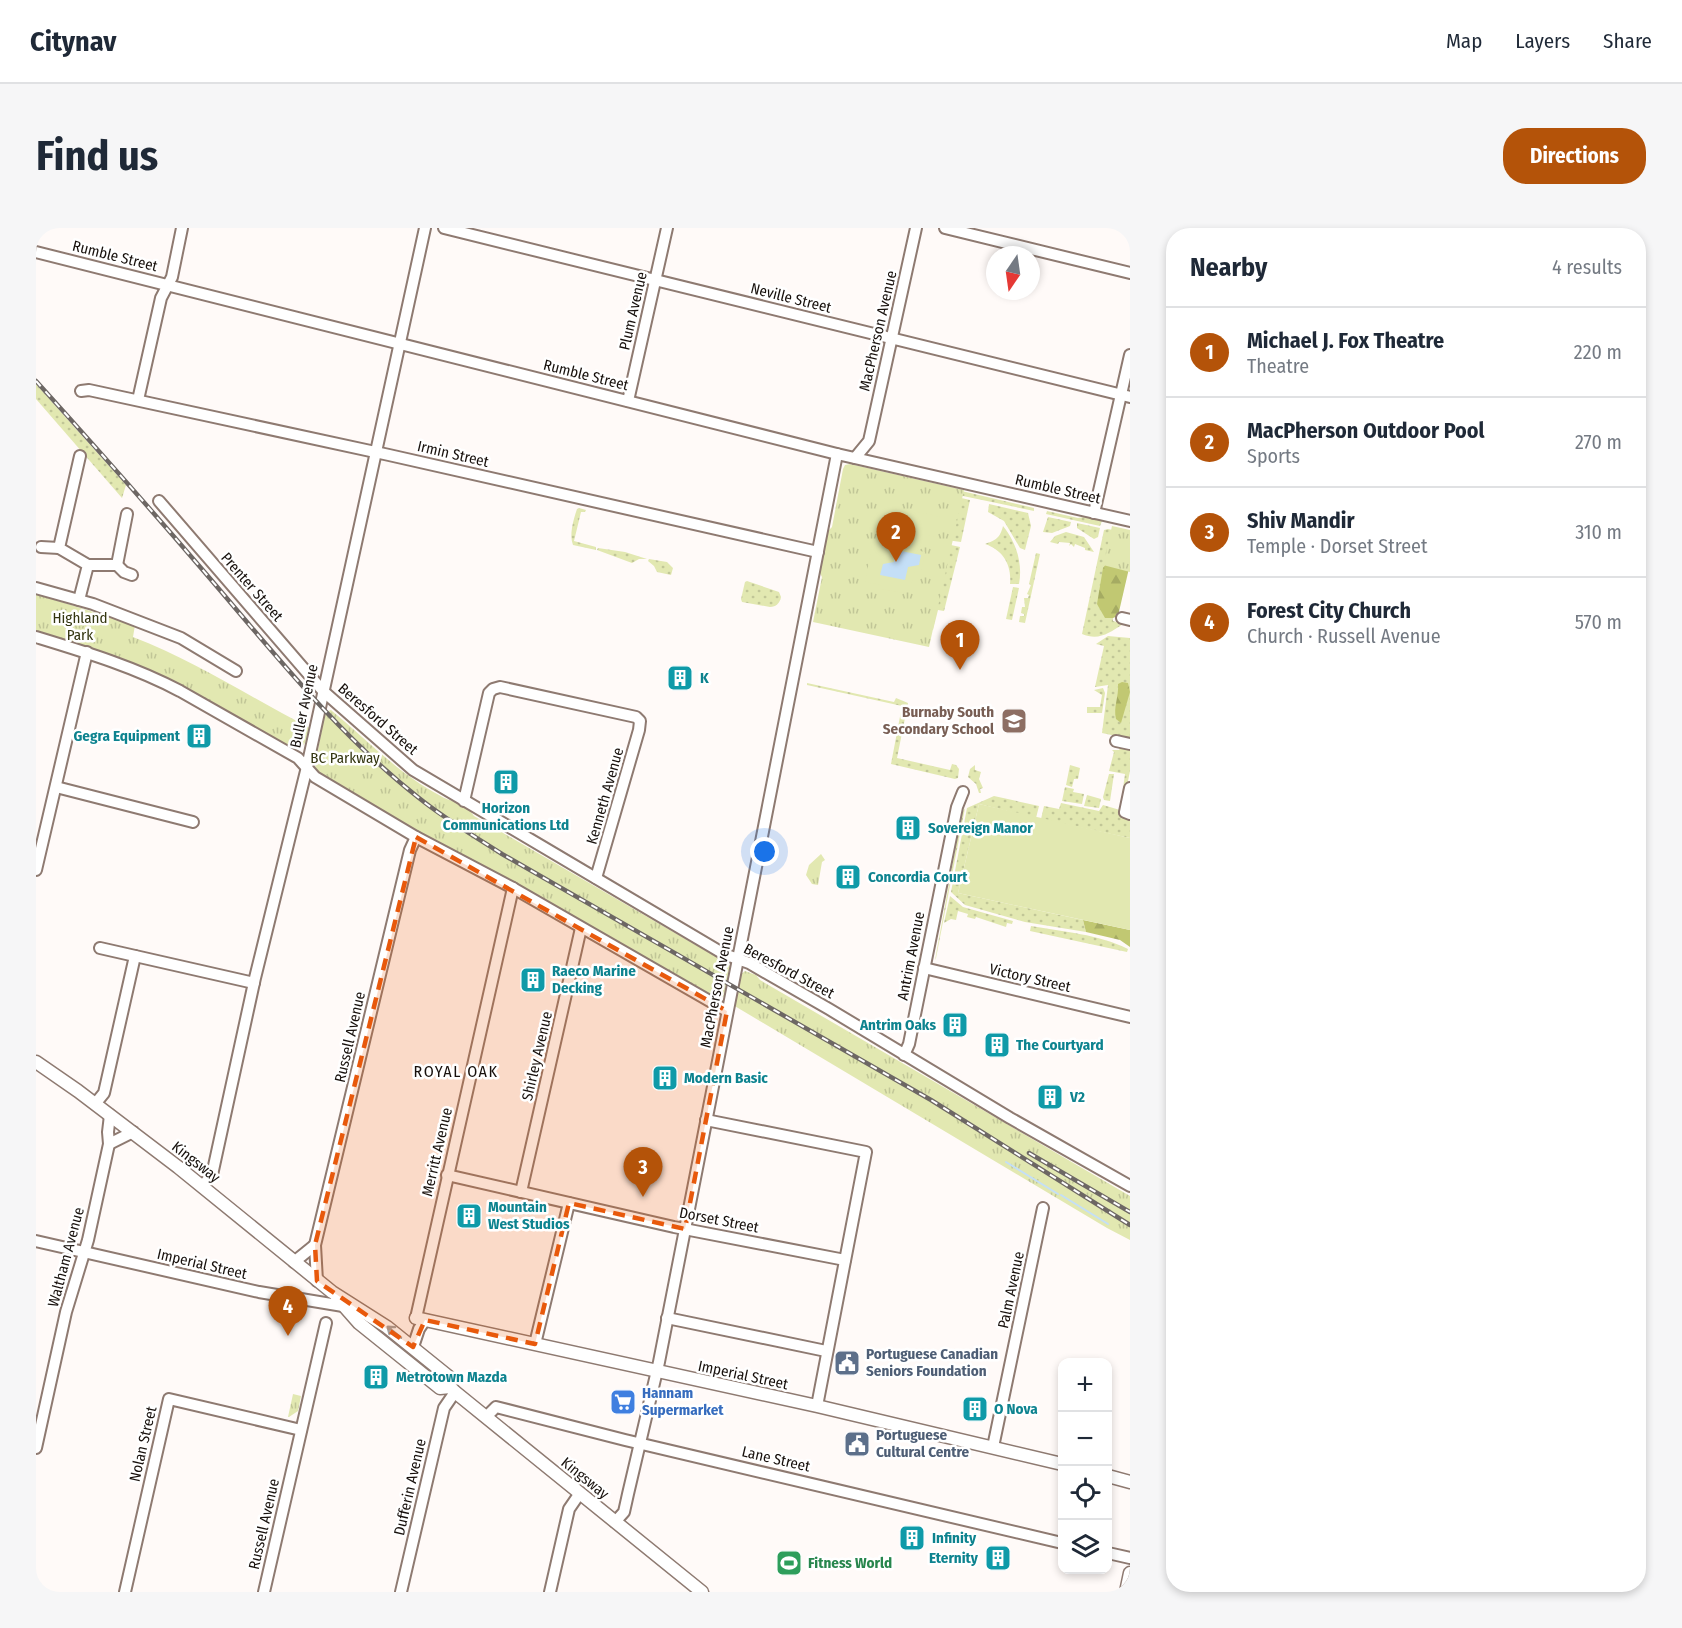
<!DOCTYPE html>
<html lang="en">
<head>
<meta charset="utf-8">
<style>
	:root { --surface:#fff; --page:#f6f6f7; --text:#1f2937; --muted:#747a83; --line:#e0e1e3; --accent:#b45309 }
	body { margin:0; font-family:"Fira Sans Condensed",sans-serif; background:var(--page); color:var(--text) }
	.controls { position:absolute; right:18px; bottom:18px; display:grid; overflow:hidden; border-radius:12px; box-shadow:0 3px 9px #0003 }
	.controls button { width:54px; height:54px; display:grid; place-items:center; padding:0; border:0; border-bottom:2px solid var(--line); background:var(--surface); color:var(--text); font:30px sans-serif }
	.compass { position:absolute; left:950px; top:18px; width:54px; height:54px; border-radius:50%; background:var(--surface); box-shadow:0 3px 9px #0003; rotate:193deg }
	.you { position:absolute; left:729px; top:624px; width:21px; height:21px; margin:-15px; border:4px solid #fff; border-radius:50%; background:#1a73e8; box-shadow:0 0 0 9px #1a73e833 }
	.badge { display:grid; place-items:center; width:39px; height:39px; border-radius:50%; background:var(--accent); color:#fff; font-size:20px; font-weight:700 }
	.pin { position:absolute; translate:-50% -50px; filter:drop-shadow(0 2px 3px #0008) }
	.pin::after { content:''; position:absolute; top:32px; width:21px; height:18px; background:inherit; clip-path:polygon(0 0,100% 0,50% 100%) }
	.list { margin:0; padding:0; list-style:none }
	h2 { display:flex; justify-content:space-between; align-items:center; height:78px; margin:0; padding:0 24px; font-size:26px }
	h2 small { font-size:20px; font-weight:400; color:var(--muted) }
	.list li { display:grid; grid-template-columns:39px 1fr auto; gap:18px; align-items:center; box-sizing:border-box; height:90px; padding:0 24px; border-top:2px solid var(--line) }
	.list b { display:block; font-size:22px; white-space:nowrap }
	.list p { margin:0; font-size:20px; white-space:nowrap; color:var(--muted) }
	.list em { font-size:20px; font-style:normal; color:var(--muted) }
	.icon { flex:none; width:33px; height:33px; fill:none; stroke:currentColor; stroke-width:2; stroke-linecap:round; stroke-linejoin:round }
	.map { position:relative; flex:none; width:1094px; height:1364px; overflow:hidden; border-radius:24px }
	header { display:flex; align-items:center; gap:36px; box-sizing:border-box; height:84px; padding:0 30px; background:var(--surface); border-bottom:2px solid var(--line) }
	header strong { font-size:28px }
	nav { display:flex; gap:33px; margin-inline-start:auto; font-size:21px }
	.intro { display:flex; align-items:center; justify-content:space-between; box-sizing:border-box; height:144px; padding:0 36px }
	h1 { margin:0; font-size:42px }
	.button { padding:15px 27px; border-radius:24px; background:var(--accent); color:#fff; font-size:21px; font-weight:700 }
	main { display:flex; gap:36px; padding:0 36px }
	aside { flex:1; background:var(--surface); border-radius:24px; box-shadow:0 3px 9px #0003 }
	.map>svg:first-child { display:block }
	.grass { fill:url(#grass-dots) }
	.forest { fill:url(#forest-firs) }
	.park { fill:url(#park-tufts) }
	.pitch { fill:#e2e8b1 }
	.water { fill:#c4dff7 }
	.lines { fill:none; stroke-linecap:round; stroke-linejoin:round }
	.stream { stroke:#c4dff7; stroke-width:2 }
	.minor-casing { stroke:#8e7a71; stroke-width:14 }
	.major-casing { stroke:#8e7a71; stroke-width:15 }
	.minor { stroke:#fff; stroke-width:10 }
	.major { stroke:#fff; stroke-width:12 }
	.rail-casing { stroke:#6d6764; stroke-width:4.5 }
	.rail { stroke:#fff; stroke-width:2; stroke-dasharray:7; stroke-linecap:butt }
	.oneway { stroke:#a29f9e }
	.marked { fill:#e8590c; fill-opacity:0.2; stroke:#e8590c; stroke-width:4.5; stroke-dasharray:12 8; stroke-linejoin:round }
	.labels { text-anchor:middle; dominant-baseline:central; stroke-width:5; stroke-linejoin:round; paint-order:stroke }
	.street-label { font-size:15px; fill:#17100c; stroke:#fff }
	.park-label { font-size:15px; fill:#333510; stroke:#fff }
	.culture-label { font-size:15px; font-weight:bold; fill:#0d838f; stroke:#fff; text-anchor:start }
	.education-label { font-size:15px; font-weight:bold; fill:#785e54; stroke:#fff; text-anchor:end }
	.service-label { font-size:15px; font-weight:bold; fill:#4e5e75; stroke:#fff; text-anchor:start }
	.shop-label { font-size:15px; font-weight:bold; fill:#366cbe; stroke:#fff; text-anchor:start }
	.leisure-label { font-size:15px; font-weight:bold; fill:#27864d; stroke:#fff; text-anchor:start }
	.neighbourhood-label { font-size:16px; letter-spacing:1.5px; fill:#17100c; stroke:#fff }
</style>
</head>
<body>
<header>
<strong>Citynav</strong>
<nav><a>Map</a><a>Layers</a><a>Share</a></nav>
</header>
<div class="intro"><h1>Find us</h1><a class="button">Directions</a></div>
<main>
<div class="map">
<svg width="1094" height="1364" viewBox="0 0 1094 1364">
	<defs>
		<pattern id="grass-dots" width="8" height="8" patternUnits="userSpaceOnUse" patternTransform="scale(1.5)"><rect width="8" height="8" fill="#e2e8b1"/><path d="M2 2h.1M6 6h.1" fill="none" stroke="#c1c697" stroke-width="1.8" stroke-linecap="round"/></pattern>
		<pattern id="forest-firs" width="22" height="20" patternUnits="userSpaceOnUse" patternTransform="scale(1.5)"><rect width="22" height="20" fill="#c1c872"/><path d="M5 1l3.5 6h-7zM16 11l3.5 6h-7z" fill="#a5ab62"/></pattern>
		<pattern id="park-tufts" width="24" height="20" patternUnits="userSpaceOnUse" patternTransform="scale(1.5)"><rect width="24" height="20" fill="#e2e8b1"/><path d="M3 7l-1-3M5 7V3M7 7l1-3M15 17l-1-3M17 17v-4M19 17l1-3" fill="none" stroke="#c1c697"/></pattern>
	</defs>
	<rect width="100%" height="100%" fill="#fffaf8"/>
	<g class="grass">
		<path d="M0 156 90 257 86 270 0 171Z"/>
		<path d="M815 237 998 280V283L927 268Z"/>
		<path d="M921 269 934 272 925 314 910 312Z"/>
		<path d="M953 276 992 285 995 298 989 322 984 320 968 293 952 284Z"/>
		<path d="M543 280 550 282 549 284H545L538 313 560 319V322L537 317C533 307 537 293 541 281Z"/>
		<path d="M1011 283 1042 290 1048 289 1066 293 1064 298 1010 286Z"/>
		<path d="M1012 289 1035 294 1034 298 1016 305 1007 304Z"/>
		<path d="M1041 295 1064 300 1062 309 1058 311 1041 300Z"/>
		<path d="M967 298C980 314 987 335 983 356H974C976 337 967 322 949 316 960 312 964 310 967 298Z"/>
		<path d="M1072 301 1094 306 1093 341 1069 390H1077V393L1087 396C1073 405 1063 413 1046 406L1068 302Z"/>
		<path d="M1030 304 1048 309 1058 324 1049 322V320L1039 316 1038 319 1035 316 1033 318 1034 315 1023 314 1022 316 1014 314 1019 308Z"/>
		<path d="M906 315 924 319 908 383 902 382 897 402 893 401Z"/>
		<path d="M562 320 589 324 611 331H603L596 335 561 322Z"/>
		<path d="M1000 325 1004 326 989 395 983 394 984 388H988V386L985 385 986 379H989L988 370H992L993 367 991 366 995 357 993 356Z"/>
		<path d="M613 331 631 334 637 340 635 347 621 344 618 338 612 333Z"/>
		<path d="M711 353 743 364 745 369C744 375 740 379 734 379L706 374 705 371 709 354Z"/>
		<path d="M977 359 983 360 976 392 970 391Z"/>
		<path d="M1072 408 1094 410V511L1066 505 1072 457 1059 459 1068 418 1060 416Z"/>
		<path d="M771 455 858 474 860 470 872 475 861 530 914 542 916 536 920 537 923 541 922 550 919 551 855 536 866 478 771 457Z"/>
		<path d="M1067 460 1069 465 1066 485H1051V479H1064L1066 467 1058 462Z"/>
		<path d="M1085 519 1094 521V543L1085 588 1094 590V610L1005 591 1008 578 1023 581 1025 575 1063 583 1067 577 1084 582 1089 546 1073 543 1078 524 1076 522H1083Z"/>
		<path d="M939 537V542L945 544 943 551 947 560 944 561 945 565H943L940 556 932 549 934 541Z"/>
		<path d="M1034 537 1044 540 1042 551H1038L1036 559 1030 557Z"/>
		<path d="M1073 546H1078L1074 573 1068 572 1067 569Z"/>
		<path d="M1029 559 1038 561 1037 564 1048 566 1046 576 1026 573Z"/>
		<path d="M1051 567 1065 571 1063 580 1048 578Z"/>
		<path d="M958 568 1003 578 1000 590 943 576 922 665 1047 692 1050 704 989 694 929 677 915 664 931 580Z"/>
		<path d="M929 580 900 730 899 732 926 585Z"/>
		<path d="M914 668 927 679 977 693 976 696 971 695 970 699 940 689 939 691 931 689 932 686 922 683 920 692 915 691 908 695Z"/>
		<path d="M995 698C1028 704 1062 706 1092 721L1091 724 994 703Z"/>
	</g>
	<g class="forest">
		<path d="M1070 336H1094L1082 388 1077 390H1069L1061 376 1067 340Z"/>
		<path d="M1086 454 1092 455 1094 464 1085 495 1080 491C1077 479 1083 469 1082 456Z"/>
		<path d="M1047 692 1094 702V719L1084 712 1050 704Z"/>
	</g>
	<g class="park">
		<path d="M814 236 928 262 893 419 777 394 786 349 783 343 790 305 796 299 807 241 809 237Z"/>
		<path d="M1076 298 1094 302V344L1067 337Z"/>
		<path d="M0 366 99 397 97 409C160 433 215 470 274 500L269 515 264 521 256 522 86 432 0 405Z"/>
		<path d="M295 482C330 511 363 546 403 567 414 574 430 575 438 588L682 730 691 733 695 740 690 766 687 769 677 770 429 632 288 549 281 543 279 538 289 484Z"/>
		<path d="M785 626 789 632 786 634 782 657 776 656 770 647 773 637Z"/>
		<path d="M709 743 720 747 724 752 1094 968V1012L1071 1000 697 777 703 748Z"/>
		<path d="M257 1166 265 1168 262 1183 253 1189H252Z"/>
	</g>
	<g class="pitch">
		<path d="M873 282 905 289V299L901 309 868 303 869 290Z"/>
		<path d="M837 313 889 324 885 345 878 344 874 363 869 362 868 365 844 361 845 357 829 354Z"/>
		<path d="M943 576 1094 610V702L922 665Z"/>
	</g>
	<path class="water" d="M860 322 885 327 883 337 872 339 869 352 844 347 847 336 858 334Z"/>
	<g class="lines">
		<g class="stream">
			<path d="M970 934 1022 966"/>
			<path d="M1025 967 1072 996"/>
		</g>
		<g class="minor-casing">
			<g id="minor">
				<path d="M408 0 1094 169"/>
				<path d="M909 0 1094 45"/>
				<path d="M0 24 801 226 1094 293"/>
				<path d="M45 163 53 162 353 227 782 324"/>
				<path d="M102 172 125 70 136 49 146 0"/>
				<path d="M592 173 631 0"/>
				<path d="M819 230 833 213 880 0"/>
				<path d="M123 273 287 463 377 542 688 726 713 735 793 781 974 890 1094 958"/>
				<path d="M1058 285 1094 127"/>
				<path d="M5 319 23 320"/>
				<path d="M52 337H81L91 286"/>
				<path d="M81 337 88 344 96 347"/>
				<path d="M0 360 57 376 145 410 200 443"/>
				<path d="M43 372 52 337 23 320 44 228"/>
				<path d="M1086 390 1094 392"/>
				<path d="M0 409C49 424 99 439 144 463L262 530 279 549 380 609 477 660 691 783"/>
				<path d="M1080 513 1094 516"/>
				<path d="M20 559 157 594"/>
				<path d="M1094 560 1089 584 1094 586"/>
				<path d="M428 573 453 465 457 461 464 459 600 489 604 493 603 502 560 650"/>
				<path d="M0 642 51 424"/>
				<path d="M64 720 218 755"/>
				<path d="M888 740 1094 789"/>
				<path d="M868 827 873 816 921 579 927 564"/>
				<path d="M59 876 68 865 99 728"/>
				<path d="M670 892 830 924 781 1178"/>
				<path d="M73 916 97 904"/>
				<path d="M411 947 638 999 809 1032"/>
				<path d="M166 958 176 947 219 750 271 539 389 0"/>
				<path d="M485 964 545 700"/>
				<path d="M0 1013 223 1064 307 1078"/>
				<path d="M258 1034 279 1017"/>
				<path d="M281 1053 279 1017 374 622 380 609"/>
				<path d="M380 1090 477 660"/>
				<path d="M631 1090 790 1123"/>
				<path d="M499 1116 533 975"/>
				<path d="M377 1119 383 1101 389 1092"/>
				<path d="M450 1189 460 1179 589 1212 1026 1315"/>
				<path d="M957 1219 1007 980"/>
				<path d="M0 1220 30 1084 52 1012 73 916 72 904 74 887"/>
				<path d="M579 1294 588 1284 592 1266 623 1134 801 226"/>
				<path d="M1072 1325 1094 1330"/>
				<path d="M89 1364 133 1171 265 1202"/>
				<path d="M228 1364 290 1095"/>
				<path d="M365 1364 408 1180 419 1164"/>
				<path d="M514 1364 533 1281 544 1265"/>
			</g>
		</g>
		<g class="major-casing">
			<g id="major">
				<path d="M0 834 42 863 142 939 296 1064 351 1099 413 1149 414 1159 419 1164 666 1364"/>
				<path d="M301 1070 323 1095 404 1160 414 1159"/>
				<path d="M380 1090 781 1178 1026 1236"/>
				<path d="M1072 1248 1094 1254"/>
				<path d="M1090 1364 1094 1345"/>
			</g>
		</g>
		<use href="#minor" class="minor"/>
		<use href="#major" class="major"/>
		<g class="rail-casing">
			<g id="rail">
				<path d="M0 153C56 215 111 277 165 340 234 420 300 505 383 570 409 591 438 608 466 626L895 872 1094 997"/>
				<path d="M993 925 1094 984"/>
			</g>
		</g>
		<use href="#rail" class="rail"/>
	</g>
	<defs><path id="oneway-shaft" d="M-6 0H5M1.5-3L5.5 0L1.5 3" fill="none" stroke-width="1.6" stroke-linecap="round" stroke-linejoin="round" transform="scale(1.5)"/></defs>
	<use class="oneway" href="#oneway-shaft" transform="translate(358 1104) rotate(-141)"/>
	<path class="marked" d="M380 609 691 783 649 1001 533 975 499 1116 389 1092 377 1119 281 1053 279 1017Z"/>
	<defs>
		<g id="building-square" transform="scale(1.35)"><rect x="-9" y="-9" width="18" height="18" rx="4" fill="#0f9aa8" stroke="#fff"/><path d="M-4-6H4V6H1V3H-1V6H-4ZM-2.5-4.3h1.7v1.8h-1.7ZM.8-4.3h1.7v1.8H.8ZM-2.5-1h1.7V.8h-1.7ZM.8-1h1.7V.8H.8Z" fill="#fff"/></g>
		<g id="school-square" transform="scale(1.35)"><rect x="-9" y="-9" width="18" height="18" rx="4" fill="#8d6e63" stroke="#fff"/><path d="M0-5L7-2L0 1L-7-2ZM-4 1L0 2.5L4 1V4Q0 6-4 4Z" fill="#fff"/></g>
		<g id="civic-square" transform="scale(1.35)"><rect x="-9" y="-9" width="18" height="18" rx="4" fill="#5c6f8a" stroke="#fff"/><path d="M-.6-6.5H3V-4.5H.6V-3L4-1V1h2V6H-6V1h2V-1L-.6-3ZM-1.2 2.5V6h2.4V2.5Z" fill="#fff"/></g>
		<g id="supermarket-square" transform="scale(1.35)"><rect x="-9" y="-9" width="18" height="18" rx="4" fill="#3f7fe0" stroke="#fff"/><path d="M-6-5.5h2.5l.6 2H6L4.5 2H-2.5L-4.4-4H-6ZM-1.5 3.2a1.3 1.3 0 1 0 .1 0ZM3 3.2a1.3 1.3 0 1 0 .1 0Z" fill="#fff"/></g>
		<g id="stadium-square" transform="scale(1.35)"><rect x="-9" y="-9" width="18" height="18" rx="4" fill="#2e9e5b" stroke="#fff"/><path d="M0-5a6.5 5 0 1 0 0 10a6.5 5 0 1 0 0-10ZM-3.5-1.8h7v3.6h-7Z" fill="#fff"/></g>
	</defs>
	<g fill-rule="evenodd">
		<use href="#building-square" x="644" y="450"/>
		<use href="#school-square" x="978" y="493"/>
		<use href="#building-square" x="163" y="508"/>
		<use href="#building-square" x="470" y="554"/>
		<use href="#building-square" x="872" y="600"/>
		<use href="#building-square" x="812" y="649"/>
		<use href="#building-square" x="497" y="752"/>
		<use href="#building-square" x="919" y="797"/>
		<use href="#building-square" x="961" y="817"/>
		<use href="#building-square" x="629" y="850"/>
		<use href="#building-square" x="1014" y="869"/>
		<use href="#building-square" x="433" y="988"/>
		<use href="#civic-square" x="811" y="1135"/>
		<use href="#building-square" x="340" y="1149"/>
		<use href="#supermarket-square" x="587" y="1174"/>
		<use href="#building-square" x="939" y="1181"/>
		<use href="#civic-square" x="821" y="1216"/>
		<use href="#building-square" x="876" y="1310"/>
		<use href="#building-square" x="962" y="1330"/>
		<use href="#stadium-square" x="753" y="1335"/>
	</g>
	<g class="labels">
		<g class="street-label">
			<text transform="translate(79 28) rotate(14)">Rumble Street</text>
			<text transform="translate(755 70) rotate(14)">Neville Street</text>
			<text transform="translate(597 83) rotate(-77)">Plum Avenue</text>
			<text transform="translate(842 103) rotate(-77)">MacPherson Avenue</text>
			<text transform="translate(550 147) rotate(14)">Rumble Street</text>
			<text transform="translate(417 226) rotate(13)">Irmin Street</text>
			<text transform="translate(1022 261) rotate(13)">Rumble Street</text>
			<text transform="translate(216 359) rotate(49)">Prenter Street</text>
			<text transform="translate(268 478) rotate(-78)">Buller Avenue</text>
			<text transform="translate(342 491) rotate(41)">Beresford Street</text>
			<text transform="translate(569 568) rotate(-74)">Kenneth Avenue</text>
			<text transform="translate(875 728) rotate(-79)">Antrim Avenue</text>
			<text transform="translate(753 743) rotate(28)">Beresford Street</text>
			<text transform="translate(994 750) rotate(13)">Victory Street</text>
			<text transform="translate(681 759) rotate(-79)">MacPherson Avenue</text>
			<text transform="translate(314 809) rotate(-77)">Russell Avenue</text>
			<text transform="translate(501 828) rotate(-77)">Shirley Avenue</text>
			<text transform="translate(401 924) rotate(-77)">Merritt Avenue</text>
			<text transform="translate(160 934) rotate(38)">Kingsway</text>
			<text transform="translate(683 992) rotate(11)">Dorset Street</text>
			<text transform="translate(30 1029) rotate(-75)">Waltham Avenue</text>
			<text transform="translate(166 1036) rotate(13)">Imperial Street</text>
			<text transform="translate(975 1062) rotate(-78)">Palm Avenue</text>
			<text transform="translate(707 1147) rotate(12)">Imperial Street</text>
			<text transform="translate(107 1216) rotate(-77)">Nolan Street</text>
			<text transform="translate(740 1231) rotate(13)">Lane Street</text>
			<text transform="translate(549 1250) rotate(39)">Kingsway</text>
			<text transform="translate(374 1259) rotate(-77)">Dufferin Avenue</text>
			<text transform="translate(228 1296) rotate(-77)">Russell Avenue</text>
		</g>
		<g class="park-label">
			<text x="44" y="390">Highland<tspan x="44" dy="17">Park</tspan></text>
			<text x="309" y="530">BC Parkway</text>
		</g>
		<g class="culture-label">
			<text x="664" y="450">K</text>
			<text x="144" y="508" text-anchor="end">Gegra Equipment</text>
			<text x="470" y="580" text-anchor="middle">Horizon<tspan x="470" dy="17">Communications Ltd</tspan></text>
			<text x="892" y="600">Sovereign Manor</text>
			<text x="832" y="649">Concordia Court</text>
			<text x="516" y="743">Raeco Marine<tspan x="516" dy="17">Decking</tspan></text>
			<text x="900" y="797" text-anchor="end">Antrim Oaks</text>
			<text x="980" y="817">The Courtyard</text>
			<text x="648" y="850">Modern Basic</text>
			<text x="1034" y="869">V2</text>
			<text x="452" y="979">Mountain<tspan x="452" dy="17">West Studios</tspan></text>
			<text x="360" y="1149">Metrotown Mazda</text>
			<text x="958" y="1181">O Nova</text>
			<text x="896" y="1310">Infinity</text>
			<text x="942" y="1330" text-anchor="end">Eternity</text>
		</g>
		<g class="education-label">
			<text x="958" y="484">Burnaby South<tspan x="958" dy="17">Secondary School</tspan></text>
		</g>
		<g class="service-label">
			<text x="830" y="1126">Portuguese Canadian<tspan x="830" dy="17">Seniors Foundation</tspan></text>
			<text x="840" y="1207">Portuguese<tspan x="840" dy="17">Cultural Centre</tspan></text>
		</g>
		<g class="shop-label">
			<text x="606" y="1165">Hannam<tspan x="606" dy="17">Supermarket</tspan></text>
		</g>
		<g class="leisure-label">
			<text x="772" y="1335">Fitness World</text>
		</g>
		<g class="neighbourhood-label">
			<text x="420" y="843">ROYAL OAK</text>
		</g>
	</g>
</svg>
<div class="controls">
<button>+</button>
<button>−</button>
<button><svg class="icon" aria-label="locate" viewBox="0 0 24 24"><circle cx="12" cy="12" r="6"/><path d="M12 2v4M12 18v4M2 12h4M18 12h4"/></svg></button>
<button><svg class="icon" aria-label="layers" viewBox="0 0 24 24"><path d="M12 4l9 5-9 5-9-5zM3 14l9 5 9-5"/></svg></button>
</div>
<svg class="compass" viewBox="-18 -18 36 36"><path d="M0-13l5 13h-10z" fill="#e53935"/><path d="M0 13l5-13h-10z" fill="#747a83"/></svg>
<div class="you"></div>
<div class="pin badge" style="left:924px;top:442px">1</div>
<div class="pin badge" style="left:860px;top:334px">2</div>
<div class="pin badge" style="left:607px;top:969px">3</div>
<div class="pin badge" style="left:252px;top:1108px">4</div>
</div>
<aside>
<h2>Nearby<small>4 results</small></h2>
<ul class="list">
<li><span class="badge">1</span><div><b>Michael J. Fox Theatre</b><p>Theatre</p></div><em>220 m</em></li>
<li><span class="badge">2</span><div><b>MacPherson Outdoor Pool</b><p>Sports</p></div><em>270 m</em></li>
<li><span class="badge">3</span><div><b>Shiv Mandir</b><p>Temple · Dorset Street</p></div><em>310 m</em></li>
<li><span class="badge">4</span><div><b>Forest City Church</b><p>Church · Russell Avenue</p></div><em>570 m</em></li>
</ul>
</aside>
</main>
</body>
</html>
